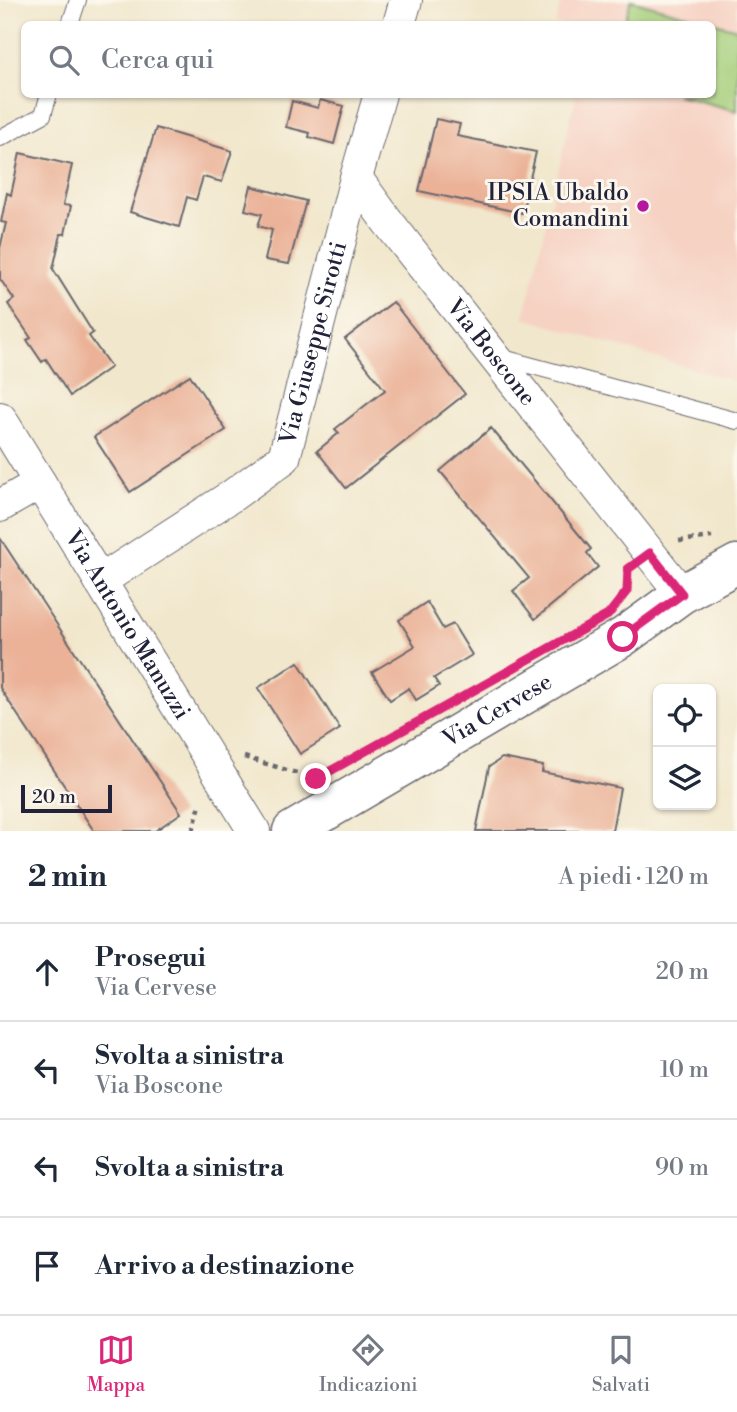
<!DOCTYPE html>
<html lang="it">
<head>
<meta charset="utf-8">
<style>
	:root { --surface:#fff; --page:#f6f6f7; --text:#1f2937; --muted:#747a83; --line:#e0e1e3; --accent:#db2777 }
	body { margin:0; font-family:"Libre Bodoni",serif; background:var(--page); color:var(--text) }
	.controls { position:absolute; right:21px; bottom:21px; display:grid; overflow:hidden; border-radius:10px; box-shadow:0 2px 5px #0004 }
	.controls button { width:63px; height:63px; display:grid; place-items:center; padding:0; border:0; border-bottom:2px solid var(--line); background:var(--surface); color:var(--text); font:35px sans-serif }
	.scale { position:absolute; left:21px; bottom:18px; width:91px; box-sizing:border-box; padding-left:7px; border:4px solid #22223b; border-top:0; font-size:19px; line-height:24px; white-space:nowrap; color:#22223b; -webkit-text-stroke:5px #fbf7ec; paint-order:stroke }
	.stop { position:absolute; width:21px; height:21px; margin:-16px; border:5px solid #db2777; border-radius:50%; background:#fff }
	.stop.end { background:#db2777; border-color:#fff; box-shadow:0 2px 7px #0008 }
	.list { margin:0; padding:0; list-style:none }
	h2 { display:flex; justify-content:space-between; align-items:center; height:91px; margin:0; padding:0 28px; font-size:30px }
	h2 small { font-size:23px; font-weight:400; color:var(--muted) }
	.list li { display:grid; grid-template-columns:46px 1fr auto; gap:21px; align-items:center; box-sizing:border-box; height:98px; padding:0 28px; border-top:2px solid var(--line) }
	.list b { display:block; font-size:26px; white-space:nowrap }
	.list p { margin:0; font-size:23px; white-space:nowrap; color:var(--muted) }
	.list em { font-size:23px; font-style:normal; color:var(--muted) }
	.icon { flex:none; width:38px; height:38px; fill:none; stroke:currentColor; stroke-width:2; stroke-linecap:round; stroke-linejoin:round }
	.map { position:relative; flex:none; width:737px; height:831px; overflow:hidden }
	.search { position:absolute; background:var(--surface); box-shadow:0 2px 5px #0004; left:21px; right:21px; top:21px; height:77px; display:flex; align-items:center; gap:18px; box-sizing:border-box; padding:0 24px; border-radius:10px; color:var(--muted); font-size:26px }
	.sheet { height:483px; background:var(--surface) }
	nav { display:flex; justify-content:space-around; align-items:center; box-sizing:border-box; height:98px; border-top:2px solid var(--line); background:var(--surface); font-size:19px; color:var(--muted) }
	nav a { display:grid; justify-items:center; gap:4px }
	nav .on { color:var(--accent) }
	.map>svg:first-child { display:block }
	.built { fill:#f6d2c3 }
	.green { fill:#a6cf7b; stroke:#64785b; stroke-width:2 }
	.building { fill:#ebb298 }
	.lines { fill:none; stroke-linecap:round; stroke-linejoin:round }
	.service-casing { stroke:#6a676e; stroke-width:18 }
	.minor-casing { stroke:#6a676e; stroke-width:34 }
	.tertiary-casing { stroke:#6a676e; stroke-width:41 }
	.path { stroke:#6a676e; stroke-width:4.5; stroke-dasharray:5 5; stroke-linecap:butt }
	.service { stroke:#fff; stroke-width:16 }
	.minor { stroke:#fff; stroke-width:32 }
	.tertiary { stroke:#fff; stroke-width:38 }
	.route { stroke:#db2777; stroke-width:9 }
	.poi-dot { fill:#b5179e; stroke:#fbf7ec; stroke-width:2.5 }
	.labels { text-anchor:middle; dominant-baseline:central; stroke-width:6; stroke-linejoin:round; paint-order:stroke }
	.poi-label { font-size:23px; fill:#22223b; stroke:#fbf7ec; text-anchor:end }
	.street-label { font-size:23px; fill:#22223b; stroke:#fbf7ec }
</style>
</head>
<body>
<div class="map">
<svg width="737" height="831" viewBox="0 0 737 831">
	<rect width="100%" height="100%" fill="#fbf7ec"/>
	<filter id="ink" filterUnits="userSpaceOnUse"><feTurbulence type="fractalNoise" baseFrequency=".0143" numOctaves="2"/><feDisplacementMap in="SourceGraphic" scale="14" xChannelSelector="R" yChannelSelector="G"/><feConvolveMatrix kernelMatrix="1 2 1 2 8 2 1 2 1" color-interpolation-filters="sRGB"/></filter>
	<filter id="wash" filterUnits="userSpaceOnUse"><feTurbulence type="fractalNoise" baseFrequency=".00686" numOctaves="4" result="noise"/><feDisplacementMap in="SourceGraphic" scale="28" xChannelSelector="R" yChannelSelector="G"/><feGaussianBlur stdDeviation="1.57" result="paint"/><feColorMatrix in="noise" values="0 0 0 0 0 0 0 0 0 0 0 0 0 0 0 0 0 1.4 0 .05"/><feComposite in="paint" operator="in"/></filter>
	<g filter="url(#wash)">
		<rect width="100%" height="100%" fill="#f1e7cc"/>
		<path class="built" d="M562 0H737V382L524 318 576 95 712 94V24H555Z"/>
		<path class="green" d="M631 0 737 29V111L677 95 712 94V24H624Z"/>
		<g id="blocks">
			<g class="building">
				<path d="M320 100 344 106 334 144 309 137 310 133 286 127 292 101 318 108Z"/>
				<path d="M436 119 460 124 457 136 536 152 522 213 419 191Z"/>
				<path d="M156 128 232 151 222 182 203 177 196 200 187 197 179 227 130 212Z"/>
				<path d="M20 153 72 165 63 205 71 206 65 234H61L53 269 93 333 89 336 111 367 70 396 46 359 42 362 27 340 31 338 8 304 14 299 0 279V248L6 223 1 222 7 193 11 195Z"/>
				<path d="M251 186 306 201 289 264 265 260 272 230 258 226 262 214 245 210Z"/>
				<path d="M393 302 465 394 346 488 317 451 339 433 335 429 385 390 345 339Z"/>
				<path d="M190 375 226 430 130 492 94 437Z"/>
				<path d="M491 428 591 549 587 553 598 567 535 619 513 591 529 578 440 471Z"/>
				<path d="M0 538 181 813 155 831H94L0 688Z"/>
				<path d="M427 602 443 629 453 624 472 655 434 678 439 686 416 700 409 688 390 700 372 672 415 646 399 620Z"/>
				<path d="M298 662 340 729 300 754 258 688Z"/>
				<path d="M502 758 543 766 542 772 620 788 612 831H476L489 767Z"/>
			</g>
		</g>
	</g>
	<g filter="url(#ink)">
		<use href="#blocks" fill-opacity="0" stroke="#6a676e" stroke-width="2"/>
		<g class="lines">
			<g class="service-casing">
				<g id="service">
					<path d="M70 24 78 0"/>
					<path d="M0 138 43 115 49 94"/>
					<path d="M499 357 737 421"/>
				</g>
			</g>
			<g class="minor-casing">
				<g id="minor">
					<path d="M399 24 406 0"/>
					<path id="s1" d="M380 94 356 178 388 222 682 594"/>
					<path id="s2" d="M0 418 254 831"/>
					<path d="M0 506 40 483"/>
					<path id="s3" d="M100 581 233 495 284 458 356 178"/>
				</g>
			</g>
			<g class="tertiary-casing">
				<g id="tertiary">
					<path id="s4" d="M292 831 623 637 682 594 737 564"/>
				</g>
			</g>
			<g class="path">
				<path d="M679 541 712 537"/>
				<path d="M244 757 313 778"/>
				<path d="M193 831 200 805"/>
			</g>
			<use href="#service" class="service"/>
			<use href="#minor" class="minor"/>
			<use href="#tertiary" class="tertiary"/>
		</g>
	</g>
	<g class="lines" filter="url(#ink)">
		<path class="route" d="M316 779 608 615 627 591 628 569 650 553 682 594 623 637"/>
	</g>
	<circle class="poi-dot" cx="643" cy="206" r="7"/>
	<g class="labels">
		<g class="poi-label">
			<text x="629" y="193">IPSIA Ubaldo<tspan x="629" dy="26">Comandini</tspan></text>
		</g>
		<g class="street-label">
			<text stroke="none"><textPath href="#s3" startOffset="340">Via Giuseppe Sirotti</textPath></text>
			<text stroke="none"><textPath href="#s1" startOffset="308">Via Boscone</textPath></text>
			<text stroke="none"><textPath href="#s2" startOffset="243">Via Antonio Manuzzi</textPath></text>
			<text stroke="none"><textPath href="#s4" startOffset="238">Via Cervese</textPath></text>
		</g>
	</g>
</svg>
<div class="controls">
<button><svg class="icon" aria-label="locate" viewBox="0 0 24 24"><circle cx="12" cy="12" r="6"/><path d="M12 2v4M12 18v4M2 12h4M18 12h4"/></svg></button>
<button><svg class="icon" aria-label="layers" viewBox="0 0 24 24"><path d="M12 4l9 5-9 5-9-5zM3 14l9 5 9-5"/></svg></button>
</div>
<div class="scale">20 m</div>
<div class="stop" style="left:623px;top:637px"></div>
<div class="stop end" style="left:316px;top:779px"></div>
<div class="search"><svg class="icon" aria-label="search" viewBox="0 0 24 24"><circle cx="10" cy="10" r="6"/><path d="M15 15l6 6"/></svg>Cerca qui</div>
</div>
<section class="sheet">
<h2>2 min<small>A piedi · 120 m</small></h2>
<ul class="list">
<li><svg class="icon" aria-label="ahead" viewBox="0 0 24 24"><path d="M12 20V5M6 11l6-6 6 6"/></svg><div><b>Prosegui</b><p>Via Cervese</p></div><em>20 m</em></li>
<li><svg class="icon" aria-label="left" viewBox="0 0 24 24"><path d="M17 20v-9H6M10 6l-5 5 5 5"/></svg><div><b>Svolta a sinistra</b><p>Via Boscone</p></div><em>10 m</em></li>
<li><svg class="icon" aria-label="left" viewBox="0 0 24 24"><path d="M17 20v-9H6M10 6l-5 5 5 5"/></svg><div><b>Svolta a sinistra</b></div><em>90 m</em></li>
<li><svg class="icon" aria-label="arrive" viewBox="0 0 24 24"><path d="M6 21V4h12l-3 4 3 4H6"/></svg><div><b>Arrivo a destinazione</b></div></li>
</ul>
</section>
<nav>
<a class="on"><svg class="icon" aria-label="map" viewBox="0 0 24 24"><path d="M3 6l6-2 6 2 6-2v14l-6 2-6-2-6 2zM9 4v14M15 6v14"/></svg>Mappa</a>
<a><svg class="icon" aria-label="directions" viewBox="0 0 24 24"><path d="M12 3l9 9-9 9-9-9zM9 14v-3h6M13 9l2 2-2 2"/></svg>Indicazioni</a>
<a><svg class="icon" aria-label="saved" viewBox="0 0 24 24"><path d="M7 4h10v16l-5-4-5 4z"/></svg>Salvati</a>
</nav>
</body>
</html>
